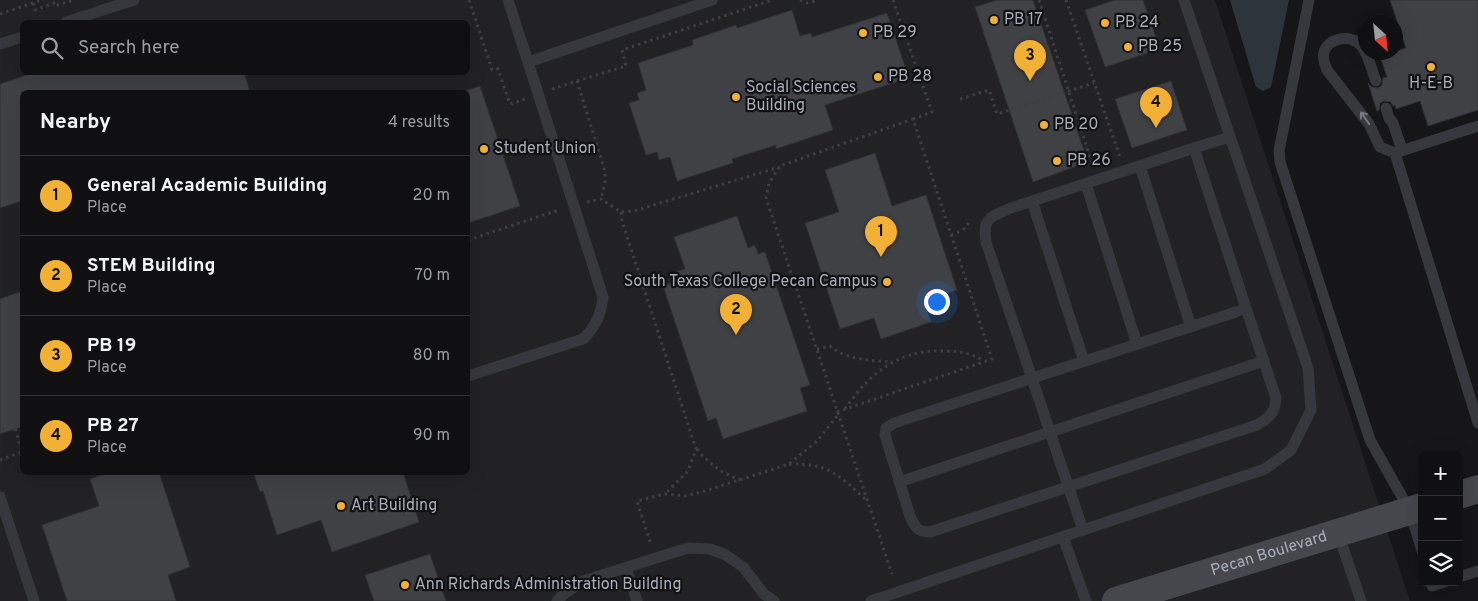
<!DOCTYPE html>
<html lang="en">
<head>
<meta charset="utf-8">
<style>
	:root { --surface:#101012; --page:#19191b; --text:#f1f3f6; --muted:#9c9d9f; --line:#303032; --accent:#f2b134 }
	body { margin:0; font-family:Overpass,sans-serif; background:var(--page); color:var(--text) }
	.controls { position:absolute; right:15px; bottom:15px; display:grid; overflow:hidden; border-radius:8px; box-shadow:0 5px 20px #0002 }
	.controls button { width:45px; height:45px; display:grid; place-items:center; padding:0; border:0; border-bottom:1px solid var(--line); background:var(--surface); color:var(--text); font:25px sans-serif }
	.compass { position:absolute; left:1358px; top:15px; width:45px; height:45px; border-radius:50%; background:var(--surface); box-shadow:0 5px 20px #0002; rotate:153deg }
	.you { position:absolute; left:936px; top:301px; width:18px; height:18px; margin:-12px; border:4px solid #fff; border-radius:50%; background:#1a73e8; box-shadow:0 0 0 8px #1a73e833 }
	.badge { display:grid; place-items:center; width:32px; height:32px; border-radius:50%; background:var(--accent); color:#111; font-size:16px; font-weight:700 }
	.pin { position:absolute; translate:-50% -41px; filter:drop-shadow(0 1px 2px #0008) }
	.pin::after { content:''; position:absolute; top:26px; width:18px; height:15px; background:inherit; clip-path:polygon(0 0,100% 0,50% 100%) }
	.list { margin:0; padding:0; list-style:none }
	h2 { display:flex; justify-content:space-between; align-items:center; height:65px; margin:0; padding:0 20px; font-size:21px }
	h2 small { font-size:16px; font-weight:400; color:var(--muted) }
	.list li { display:grid; grid-template-columns:32px 1fr auto; gap:15px; align-items:center; box-sizing:border-box; height:80px; padding:0 20px; border-top:1px solid var(--line) }
	.list b { display:block; font-size:19px; white-space:nowrap }
	.list p { margin:0; font-size:16px; white-space:nowrap; color:var(--muted) }
	.list em { font-size:16px; font-style:normal; color:var(--muted) }
	.icon { flex:none; width:28px; height:28px; fill:none; stroke:currentColor; stroke-width:2; stroke-linecap:round; stroke-linejoin:round }
	.map { position:relative; flex:none; width:1478px; height:601px; overflow:hidden }
	.search { position:absolute; background:var(--surface); box-shadow:0 5px 20px #0002; left:20px; top:20px; width:450px; height:55px; display:flex; align-items:center; gap:12px; box-sizing:border-box; padding:0 18px; border-radius:8px; color:var(--muted); font-size:19px }
	.panel { position:absolute; background:var(--surface); box-shadow:0 5px 20px #0002; left:20px; top:90px; width:450px; height:385px; border-radius:8px }
	.map>svg:first-child { display:block }
	.built { fill:#222225; fill-rule:evenodd }
	.water { fill:#2c353c }
	.building { fill:#404145; stroke:#303034 }
	.lines { fill:none; stroke-linecap:round; stroke-linejoin:round }
	.path { stroke:#3d3f44; stroke-width:3; stroke-dasharray:2.5 4; stroke-linecap:butt }
	.service { stroke:#37383d; stroke-width:11 }
	.secondary { stroke:#45474d; stroke-width:28 }
	.oneway { stroke:#757881 }
	.poi-dot { fill:#f2b134; stroke:#111113; stroke-width:2 }
	.labels { text-anchor:middle; dominant-baseline:central; stroke-width:4.5; stroke-linejoin:round; paint-order:stroke }
	.poi-label { font-size:16px; fill:#a8adb8; stroke:#111113; text-anchor:start }
	.street-label { font-size:16px; fill:#a8adb8; stroke:#111113 }
</style>
</head>
<body>
<div class="map">
<svg width="1478" height="601" viewBox="0 0 1478 601">
	<rect width="100%" height="100%" fill="#161618"/>
	<path class="built" d="M0 0H1215L1410 601H0ZM22 22H468V72H22ZM22 92H468V472H22Z"/>
	<path class="water" d="M1230 0H1289L1271 87 1263 91 1256 87Z"/>
	<g class="building">
		<path d="M997 0H1033L1088 162 1033 182 975 7Z"/>
		<path d="M1115 0H1143L1160 49 1105 67 1085 10Z"/>
		<path d="M1390 0H1478V110L1428 126 1420 101 1396 109 1395 105 1393 106 1391 102 1384 101 1380 103 1379 110 1377 111 1368 83 1372 87 1378 88 1382 85 1383 78 1387 77 1380 56 1396 52V51L1406 48Z"/>
		<path d="M792 10 800 36 811 33 812 37 887 13 909 78 825 105 833 130 776 149V145L732 159 733 163 677 181 670 157 659 160 657 152 646 155 629 103 639 100 637 93 646 90 638 63 693 45 692 40 736 25 737 28Z"/>
		<path d="M36 72H244L250 92H22V201L0 208V84Z"/>
		<path d="M1171 81 1187 130 1132 148 1115 99Z"/>
		<path d="M480 86 520 206 468 223V90Z"/>
		<path d="M875 153 892 206 926 195 957 290 924 301 931 322 881 339 874 318 840 329 805 223 839 212 825 170Z"/>
		<path d="M737 216 748 248 755 245 758 254 765 252 810 385 800 388 807 411 723 439 716 418 708 421 663 286 680 280 677 271 685 269 674 237Z"/>
		<path d="M22 291V427L0 434V299Z"/>
		<path d="M110 472H159L190 567 168 575 176 601H67L42 525 99 506 90 479Z"/>
		<path d="M253 472H403L419 522 332 552 321 520 277 535 263 491 260 492Z"/>
		<path d="M430 554 446 601H374L365 575Z"/>
	</g>
	<g class="lines">
		<g class="path">
			<path d="M469 0 492 70 498 69 510 104 525 99"/>
			<path d="M800 0 807 3 817 0"/>
			<path d="M893 0 932 112 913 119"/>
			<path d="M1039 0 1093 166"/>
			<path d="M1066 0 1120 157"/>
			<path d="M33 3 35 10 54 3 55 6 73 0"/>
			<path d="M0 14 42 0"/>
			<path d="M577 81 626 66 622 50 772 0"/>
			<path d="M552 89 577 81 605 171V183L601 199"/>
			<path d="M960 99 989 90 997 114 1094 83"/>
			<path d="M587 202 601 199 621 212 634 211 780 167"/>
			<path d="M621 212 622 221 696 449 688 471 665 494"/>
			<path d="M951 235 963 230 970 221"/>
			<path d="M468 240 559 210"/>
			<path d="M817 349 830 346C846 360 869 360 890 362"/>
			<path d="M845 409C868 374 900 349 943 351 959 351 971 353 984 361"/>
			<path d="M837 412 992 359 913 119 780 166 769 183 766 198 892 574"/>
			<path d="M15 429 22 451"/>
			<path d="M697 449C709 464 722 473 740 480"/>
			<path d="M0 460 22 452"/>
			<path d="M789 464C829 463 839 475 867 501"/>
			<path d="M650 542 637 501 665 494 685 496 705 491 789 464 817 441 838 415"/>
		</g>
		<g class="service">
			<path d="M508 0 528 62 712 0"/>
			<path d="M1309 0 1279 151 1280 162 1370 440 1410 511 1422 551"/>
			<path d="M66 22 134 0"/>
			<path d="M0 44 22 37"/>
			<path d="M1376 81C1371 69 1368 50 1357 42 1347 35 1328 39 1324 52 1322 58 1325 64 1327 70L1369 124 1380 147 1395 153 1478 126"/>
			<path d="M1386 108 1389 118 1393 123 1402 150"/>
			<path d="M1194 148 1230 137"/>
			<path d="M1395 153 1478 423"/>
			<path d="M1140 166 1191 327"/>
			<path d="M1086 184 1137 344"/>
			<path d="M1032 201 1084 361"/>
			<path d="M468 376 583 339C596 326 601 315 603 297L528 62"/>
			<path d="M899 482 1264 361"/>
			<path d="M0 497 34 601"/>
			<path d="M1083 530C1051 434 1019 338 986 242 982 217 991 217 1011 208L1194 148 1246 308 1236 312 894 423 886 428 885 435 910 516C915 527 917 532 930 532L1257 425C1270 417 1275 413 1276 398L1246 308"/>
			<path d="M1338 533 1361 601"/>
			<path d="M1063 537 1086 601"/>
			<path d="M626 568 637 601"/>
			<path d="M1459 577 1478 571"/>
			<path d="M1431 582 1432 586 1444 582"/>
			<path d="M557 601 564 594 583 581 688 548 710 549 726 555 743 567 764 594 774 601"/>
			<path d="M871 601 1265 469 1291 450 1311 410 1308 368 1184 0"/>
		</g>
		<g class="secondary">
			<path d="M1459 495 1478 489"/>
			<path id="s1" d="M1116 601 1422 507"/>
		</g>
	</g>
	<defs><path id="oneway-shaft" d="M-6 0H5M1.5-3L5.5 0L1.5 3" fill="none" stroke-width="1.6" stroke-linecap="round" stroke-linejoin="round" transform="scale(1.25)"/></defs>
	<use class="oneway" href="#oneway-shaft" transform="translate(1365 118) rotate(-125)"/>
	<g class="poi-dot">
		<circle cx="994" cy="20" r="5"/>
		<circle cx="1105" cy="23" r="5"/>
		<circle cx="863" cy="33" r="5"/>
		<circle cx="1128" cy="47" r="5"/>
		<circle cx="1431" cy="67" r="5"/>
		<circle cx="878" cy="77" r="5"/>
		<circle cx="736" cy="97" r="5"/>
		<circle cx="1044" cy="125" r="5"/>
		<circle cx="484" cy="149" r="5"/>
		<circle cx="1057" cy="161" r="5"/>
		<circle cx="887" cy="282" r="5"/>
		<circle cx="341" cy="506" r="5"/>
		<circle cx="405" cy="585" r="5"/>
	</g>
	<g class="labels">
		<g class="poi-label">
			<text x="1004" y="20">PB 17</text>
			<text x="1115" y="23">PB 24</text>
			<text x="873" y="33">PB 29</text>
			<text x="1138" y="47">PB 25</text>
			<text x="888" y="77">PB 28</text>
			<text x="1431" y="84" text-anchor="middle">H-E-B</text>
			<text x="746" y="88">Social Sciences<tspan x="746" dy="18">Building</tspan></text>
			<text x="1054" y="125">PB 20</text>
			<text x="494" y="149">Student Union</text>
			<text x="1067" y="161">PB 26</text>
			<text x="877" y="282" text-anchor="end">South Texas College Pecan Campus</text>
			<text x="351" y="506">Art Building</text>
			<text x="415" y="585">Ann Richards Administration Building</text>
		</g>
		<g class="street-label">
			<text stroke="none"><textPath href="#s1" startOffset="160">Pecan Boulevard</textPath></text>
		</g>
	</g>
</svg>
<div class="controls">
<button>+</button>
<button>−</button>
<button><svg class="icon" aria-label="layers" viewBox="0 0 24 24"><path d="M12 4l9 5-9 5-9-5zM3 14l9 5 9-5"/></svg></button>
</div>
<svg class="compass" viewBox="-18 -18 36 36"><path d="M0-13l5 13h-10z" fill="#e53935"/><path d="M0 13l5-13h-10z" fill="#9c9d9f"/></svg>
<div class="you"></div>
<div class="pin badge" style="left:881px;top:257px">1</div>
<div class="pin badge" style="left:736px;top:335px">2</div>
<div class="pin badge" style="left:1030px;top:81px">3</div>
<div class="pin badge" style="left:1156px;top:128px">4</div>
<div class="search"><svg class="icon" aria-label="search" viewBox="0 0 24 24"><circle cx="10" cy="10" r="6"/><path d="M15 15l6 6"/></svg>Search here</div>
<section class="panel">
<h2>Nearby<small>4 results</small></h2>
<ul class="list">
<li><span class="badge">1</span><div><b>General Academic Building</b><p>Place</p></div><em>20 m</em></li>
<li><span class="badge">2</span><div><b>STEM Building</b><p>Place</p></div><em>70 m</em></li>
<li><span class="badge">3</span><div><b>PB 19</b><p>Place</p></div><em>80 m</em></li>
<li><span class="badge">4</span><div><b>PB 27</b><p>Place</p></div><em>90 m</em></li>
</ul>
</section>
</div>
</body>
</html>
